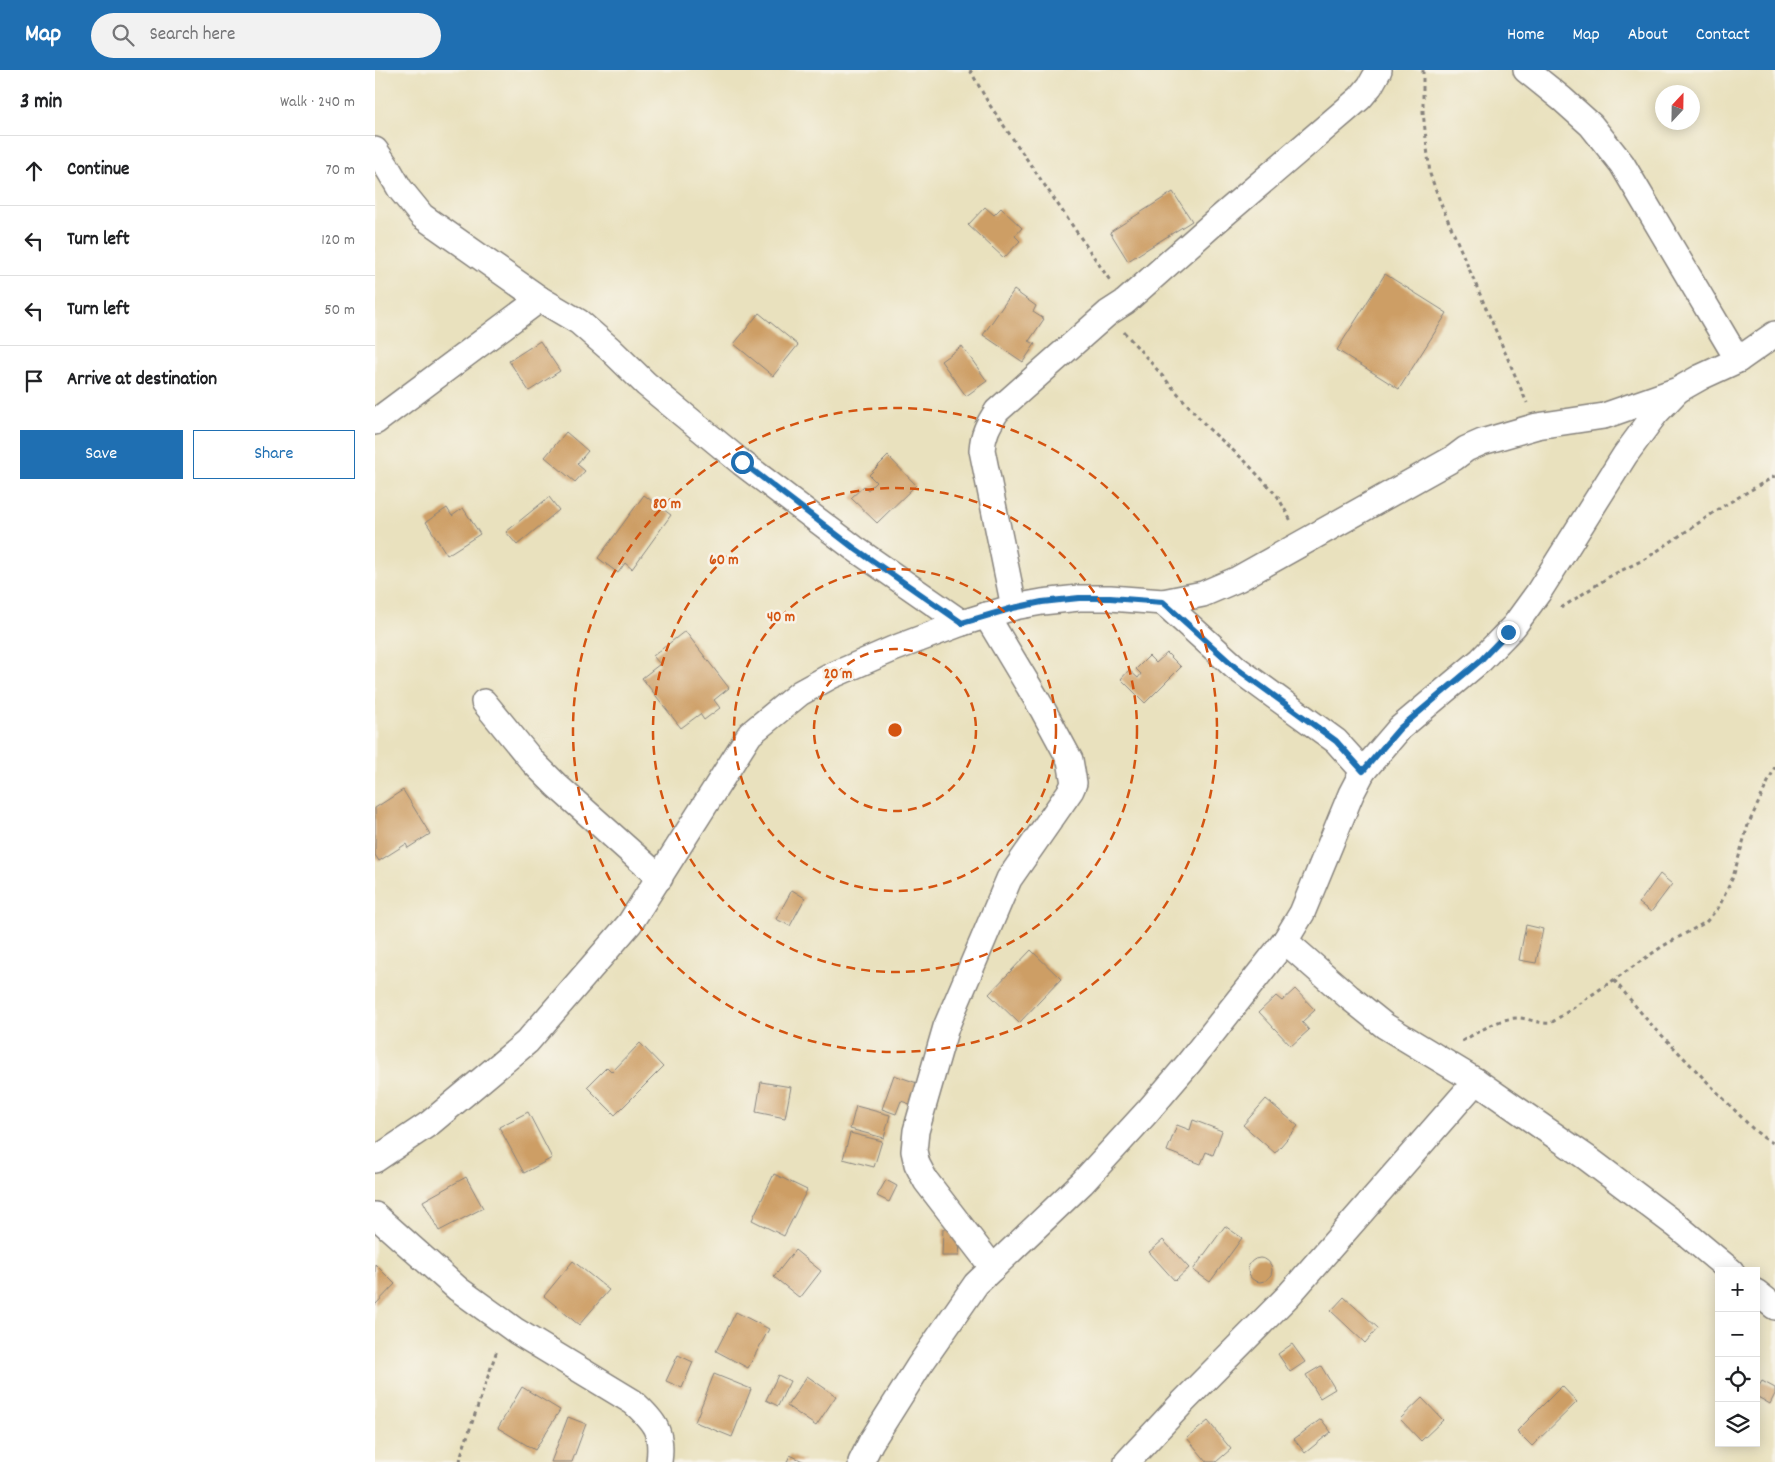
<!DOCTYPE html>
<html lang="en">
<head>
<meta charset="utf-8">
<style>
	:root { --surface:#fff; --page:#f2f2f2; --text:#202124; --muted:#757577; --line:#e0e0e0; --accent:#1f6fb2 }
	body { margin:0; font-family:Dekko,sans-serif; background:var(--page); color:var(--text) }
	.controls { position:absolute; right:15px; bottom:15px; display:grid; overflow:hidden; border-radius:0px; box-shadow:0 2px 12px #0003 }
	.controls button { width:45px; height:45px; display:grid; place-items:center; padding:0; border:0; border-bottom:1px solid var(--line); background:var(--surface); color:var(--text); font:25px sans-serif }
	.compass { position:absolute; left:1280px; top:15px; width:45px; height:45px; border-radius:50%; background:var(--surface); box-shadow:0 2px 12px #0003; rotate:22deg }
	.stop { position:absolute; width:15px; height:15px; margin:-11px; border:4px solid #1f6fb2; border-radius:50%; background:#fff }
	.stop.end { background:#1f6fb2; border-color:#fff; box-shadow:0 1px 5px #0008 }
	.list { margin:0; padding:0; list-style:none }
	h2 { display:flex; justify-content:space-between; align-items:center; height:65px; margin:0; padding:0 20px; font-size:21px }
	h2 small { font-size:16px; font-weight:400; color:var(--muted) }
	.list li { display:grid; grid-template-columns:32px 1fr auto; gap:15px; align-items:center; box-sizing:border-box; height:70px; padding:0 20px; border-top:1px solid var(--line) }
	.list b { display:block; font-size:19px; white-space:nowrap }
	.list em { font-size:16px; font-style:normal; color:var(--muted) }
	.actions { display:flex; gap:10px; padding:15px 20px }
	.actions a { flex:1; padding:11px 0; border:1px solid var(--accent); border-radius:0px; text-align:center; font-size:18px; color:var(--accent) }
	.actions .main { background:var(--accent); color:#fff }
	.icon { flex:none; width:28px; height:28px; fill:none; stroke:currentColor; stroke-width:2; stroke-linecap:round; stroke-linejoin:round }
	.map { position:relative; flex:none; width:1400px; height:1392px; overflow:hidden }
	header { display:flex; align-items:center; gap:30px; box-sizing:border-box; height:70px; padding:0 25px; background:var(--accent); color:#fff }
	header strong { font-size:24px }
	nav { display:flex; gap:28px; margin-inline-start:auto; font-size:18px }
	.search { width:350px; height:45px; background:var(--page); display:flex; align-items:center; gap:12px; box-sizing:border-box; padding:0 18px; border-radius:28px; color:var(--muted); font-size:19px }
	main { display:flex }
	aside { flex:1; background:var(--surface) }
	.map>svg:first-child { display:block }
	.building { fill:#cd9e65 }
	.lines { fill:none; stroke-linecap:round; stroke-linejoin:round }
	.minor-casing { stroke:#86827c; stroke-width:28 }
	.path { stroke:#86827c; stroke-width:3; stroke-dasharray:4 4; stroke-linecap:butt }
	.minor { stroke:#fff; stroke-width:25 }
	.route { stroke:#1f6fb2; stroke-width:6 }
	.ring { fill:none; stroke:#d45411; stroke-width:2.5; stroke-dasharray:9 6 }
	.centre { fill:#d45411; stroke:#f7f3e8; stroke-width:2.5 }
	.ring-label { font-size:15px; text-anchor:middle; font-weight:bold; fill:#d45411; stroke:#f7f3e8; stroke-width:5; stroke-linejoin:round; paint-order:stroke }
</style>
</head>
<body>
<header>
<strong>Map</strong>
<div class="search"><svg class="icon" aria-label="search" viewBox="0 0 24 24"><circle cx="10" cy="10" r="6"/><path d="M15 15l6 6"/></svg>Search here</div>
<nav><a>Home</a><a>Map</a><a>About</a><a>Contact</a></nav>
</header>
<main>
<aside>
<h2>3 min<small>Walk · 240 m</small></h2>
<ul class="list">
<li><svg class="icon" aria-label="ahead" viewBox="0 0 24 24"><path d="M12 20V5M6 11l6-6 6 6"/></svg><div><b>Continue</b></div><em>70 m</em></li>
<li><svg class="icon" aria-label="left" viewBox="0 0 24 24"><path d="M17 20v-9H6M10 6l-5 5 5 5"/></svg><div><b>Turn left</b></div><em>120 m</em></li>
<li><svg class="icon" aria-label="left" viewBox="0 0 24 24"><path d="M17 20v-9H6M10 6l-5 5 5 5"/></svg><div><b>Turn left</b></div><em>50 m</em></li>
<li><svg class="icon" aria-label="arrive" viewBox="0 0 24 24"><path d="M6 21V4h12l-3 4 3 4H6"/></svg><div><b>Arrive at destination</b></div></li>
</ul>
<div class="actions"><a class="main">Save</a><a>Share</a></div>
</aside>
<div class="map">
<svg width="1400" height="1392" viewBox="0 0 1400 1392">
	<rect width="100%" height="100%" fill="#f7f3e8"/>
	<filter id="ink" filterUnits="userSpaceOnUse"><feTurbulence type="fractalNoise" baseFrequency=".02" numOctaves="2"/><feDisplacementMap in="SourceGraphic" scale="10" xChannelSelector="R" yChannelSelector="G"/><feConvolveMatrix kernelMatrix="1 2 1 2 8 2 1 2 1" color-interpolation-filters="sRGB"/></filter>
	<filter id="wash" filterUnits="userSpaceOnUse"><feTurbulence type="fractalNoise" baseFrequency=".0096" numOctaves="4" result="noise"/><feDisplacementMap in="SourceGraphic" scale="20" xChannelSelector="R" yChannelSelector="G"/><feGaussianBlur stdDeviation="1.12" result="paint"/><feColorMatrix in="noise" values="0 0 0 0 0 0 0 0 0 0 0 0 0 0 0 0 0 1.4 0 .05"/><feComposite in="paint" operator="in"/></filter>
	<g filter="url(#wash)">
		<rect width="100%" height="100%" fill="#e9e1be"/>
		<g id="blocks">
			<g class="building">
				<path d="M798 122 817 151 753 191 735 162Z"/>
				<path d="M610 137 619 145 626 138 647 158 640 166 645 171 629 188 593 155Z"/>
				<path d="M1010 204 1072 243 1024 319 962 280Z"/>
				<path d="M639 220 661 236 658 242 669 249 654 271 660 274 648 292 608 265Z"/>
				<path d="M384 243 423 275 398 306 359 274Z"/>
				<path d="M165 271 185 301 154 321 134 291Z"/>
				<path d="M587 276 612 311 591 326 566 291Z"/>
				<path d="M191 362 213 381 202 394 210 401 200 412 170 387Z"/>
				<path d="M513 386 541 415 502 453 476 428 489 416 493 420 501 412 494 405Z"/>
				<path d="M269 425 296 445 257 499 250 493 243 503 223 488Z"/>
				<path d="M174 427 184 440 142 475 131 462Z"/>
				<path d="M72 438 77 446 88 438 105 464 72 485 51 452Z"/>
				<path d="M310 561 354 618 339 630 345 638 329 650 325 644 306 658 267 608 285 594 278 586Z"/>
				<path d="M792 583 806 597 770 633 746 609 754 600 763 608 766 604 761 599 774 586 781 593Z"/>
				<path d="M28 720 55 764 33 778 31 774 4 791 0 785V738Z"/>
				<path d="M1285 804 1297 814 1276 842 1264 833Z"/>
				<path d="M417 820 430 828 415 856 401 849Z"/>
				<path d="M1151 855 1168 859 1161 893 1144 890Z"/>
				<path d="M656 880 686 909 644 953 614 924Z"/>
				<path d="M920 919 940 940 927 952 934 960 916 976 884 942 901 926 907 931Z"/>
				<path d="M265 973 288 997 240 1045 212 1017 232 997 237 1002Z"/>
				<path d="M519 1005 542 1013 535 1034 526 1031 521 1044 507 1039Z"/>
				<path d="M386 1012 416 1017 410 1048 381 1042Z"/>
				<path d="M891 1029 923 1056 900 1083 868 1055Z"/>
				<path d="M481 1036 515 1045 509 1068 475 1059Z"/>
				<path d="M153 1042 177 1088 149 1103 124 1057Z"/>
				<path d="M818 1050 847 1061 838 1085 831 1082 826 1094 792 1081 802 1055 815 1060Z"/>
				<path d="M475 1063 507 1071 499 1097 468 1089Z"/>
				<path d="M399 1104 432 1120 409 1166 377 1150Z"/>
				<path d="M91 1107 108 1138 64 1161 48 1131Z"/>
				<path d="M511 1110 522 1116 514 1132 502 1126Z"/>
				<path d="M850 1156 867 1168 835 1212 818 1200Z"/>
				<path d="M568 1159 586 1160 584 1186H567Z"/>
				<path d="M788 1170 814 1198 800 1211 774 1182Z"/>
				<path d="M420 1180 446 1201 425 1228 399 1207Z"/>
				<circle cx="885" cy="1200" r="12"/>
				<path d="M198 1191 234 1220 204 1255 169 1226Z"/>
				<path d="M0 1194 20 1214 0 1235Z"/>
				<path d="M969 1227 1003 1258 990 1273 956 1241Z"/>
				<path d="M361 1242 394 1259 373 1298 341 1281Z"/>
				<path d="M917 1274 930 1292 915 1302 903 1284Z"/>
				<path d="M303 1285 318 1292 307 1318 291 1311Z"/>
				<path d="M946 1296 960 1319 945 1328 931 1305Z"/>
				<path d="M339 1304 376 1319 357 1367 320 1352Z"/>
				<path d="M403 1305 415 1311 403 1336 391 1330Z"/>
				<path d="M432 1306 461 1326 441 1356 412 1336Z"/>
				<path d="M1387 1311 1400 1318V1324L1395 1334 1381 1326V1321Z"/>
				<path d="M1187 1316 1202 1332 1157 1376 1142 1361Z"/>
				<path d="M147 1317 185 1340 160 1380 123 1358Z"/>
				<path d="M1047 1328 1068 1350 1046 1371 1025 1349Z"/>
				<path d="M193 1347 211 1354 197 1392H176Z"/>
				<path d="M946 1349 956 1362 930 1383 919 1369Z"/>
				<path d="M833 1351 856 1379 841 1392H832L812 1368Z"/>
				<path d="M415 1385 430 1392H412Z"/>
			</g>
		</g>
	</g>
	<g filter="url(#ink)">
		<use href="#blocks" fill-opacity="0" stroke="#86827c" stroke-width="1"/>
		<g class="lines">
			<g class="minor-casing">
				<g id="minor">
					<path d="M1151 0 1187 29 1216 55 1247 94 1363 290"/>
					<path d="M0 80 12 97 25 119 47 146 165 229 204 252 235 279 271 314 367 393 479 478 587 553"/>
					<path d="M0 352 165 229"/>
					<path d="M788 532 861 598 961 671 988 701"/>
					<path d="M639 537 607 380C608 364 613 355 622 341L733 243 750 232 839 153 985 28 995 16 1004 0"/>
					<path d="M611 545 668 640 695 690 699 713 696 720 634 809 571 957 541 1061 539 1081 542 1094 551 1111 618 1198"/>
					<path d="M109 632 158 692 182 716 285 808"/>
					<path d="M910 871 974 927 1010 956 1101 1011 1212 1088 1301 1155 1356 1201"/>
					<path d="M0 1090 55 1053 152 972 255 853 375 664 425 623 456 606 518 579 587 553 639 537 667 532 704 528H735L788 532 828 524 863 509 1079 388 1091 379 1107 372 1162 356 1229 346 1303 320 1326 307 1363 290 1400 264"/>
					<path d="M0 1145 83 1219 141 1261 258 1332C280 1352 288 1362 284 1392"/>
					<path d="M1381 1222 1400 1237"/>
					<path d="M486 1392 496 1372 544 1296 601 1214 707 1113 772 1042 813 994 910 871 927 843 976 724 988 701 1025 658 1106 590 1139 556 1163 523 1250 385 1281 343 1302 321"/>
					<path d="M752 1392 808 1332 913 1226 1101 1011"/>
				</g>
			</g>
			<g class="path">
				<path d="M595 0 614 34 736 212"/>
				<path d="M1048 0V42L1055 104 1066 134 1152 333"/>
				<path d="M749 262 834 359 870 391 903 427 916 451"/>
				<path d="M1186 538 1237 505 1272 488 1350 435 1400 406"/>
				<path d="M1239 910 1273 951 1378 1059 1389 1068 1400 1074"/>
				<path d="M1087 971C1104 962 1124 947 1145 948 1155 949 1165 954 1176 953L1288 876 1331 852 1344 837 1358 807 1373 755 1400 697"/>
				<path d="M85 1392 86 1385 122 1280"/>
			</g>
			<use href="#minor" class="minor"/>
		</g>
	</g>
	<g class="lines" filter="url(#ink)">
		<path class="route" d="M367 392 479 478 587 553 638 538 667 532 704 528H735L788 532 861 598 961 671 988 701 1025 658 1106 590 1133 562"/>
	</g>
	<g class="ring">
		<circle cx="520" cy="660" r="81"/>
		<circle cx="520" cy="660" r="161"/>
		<circle cx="520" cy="660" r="242"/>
		<circle cx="520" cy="660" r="322"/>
	</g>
	<circle cx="520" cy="660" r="8" class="centre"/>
	<g class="ring-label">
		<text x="292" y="438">80 m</text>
		<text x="349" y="494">60 m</text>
		<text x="406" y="551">40 m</text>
		<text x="463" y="608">20 m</text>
	</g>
</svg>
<div class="controls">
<button>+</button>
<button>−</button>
<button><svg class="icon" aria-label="locate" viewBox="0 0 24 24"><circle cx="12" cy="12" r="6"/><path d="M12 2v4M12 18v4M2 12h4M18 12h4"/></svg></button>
<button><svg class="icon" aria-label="layers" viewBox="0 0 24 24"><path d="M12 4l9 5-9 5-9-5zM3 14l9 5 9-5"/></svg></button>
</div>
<svg class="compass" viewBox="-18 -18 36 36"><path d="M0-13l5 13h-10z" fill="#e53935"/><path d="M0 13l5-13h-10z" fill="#757577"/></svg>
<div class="stop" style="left:367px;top:392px"></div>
<div class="stop end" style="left:1133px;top:562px"></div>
</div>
</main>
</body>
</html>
